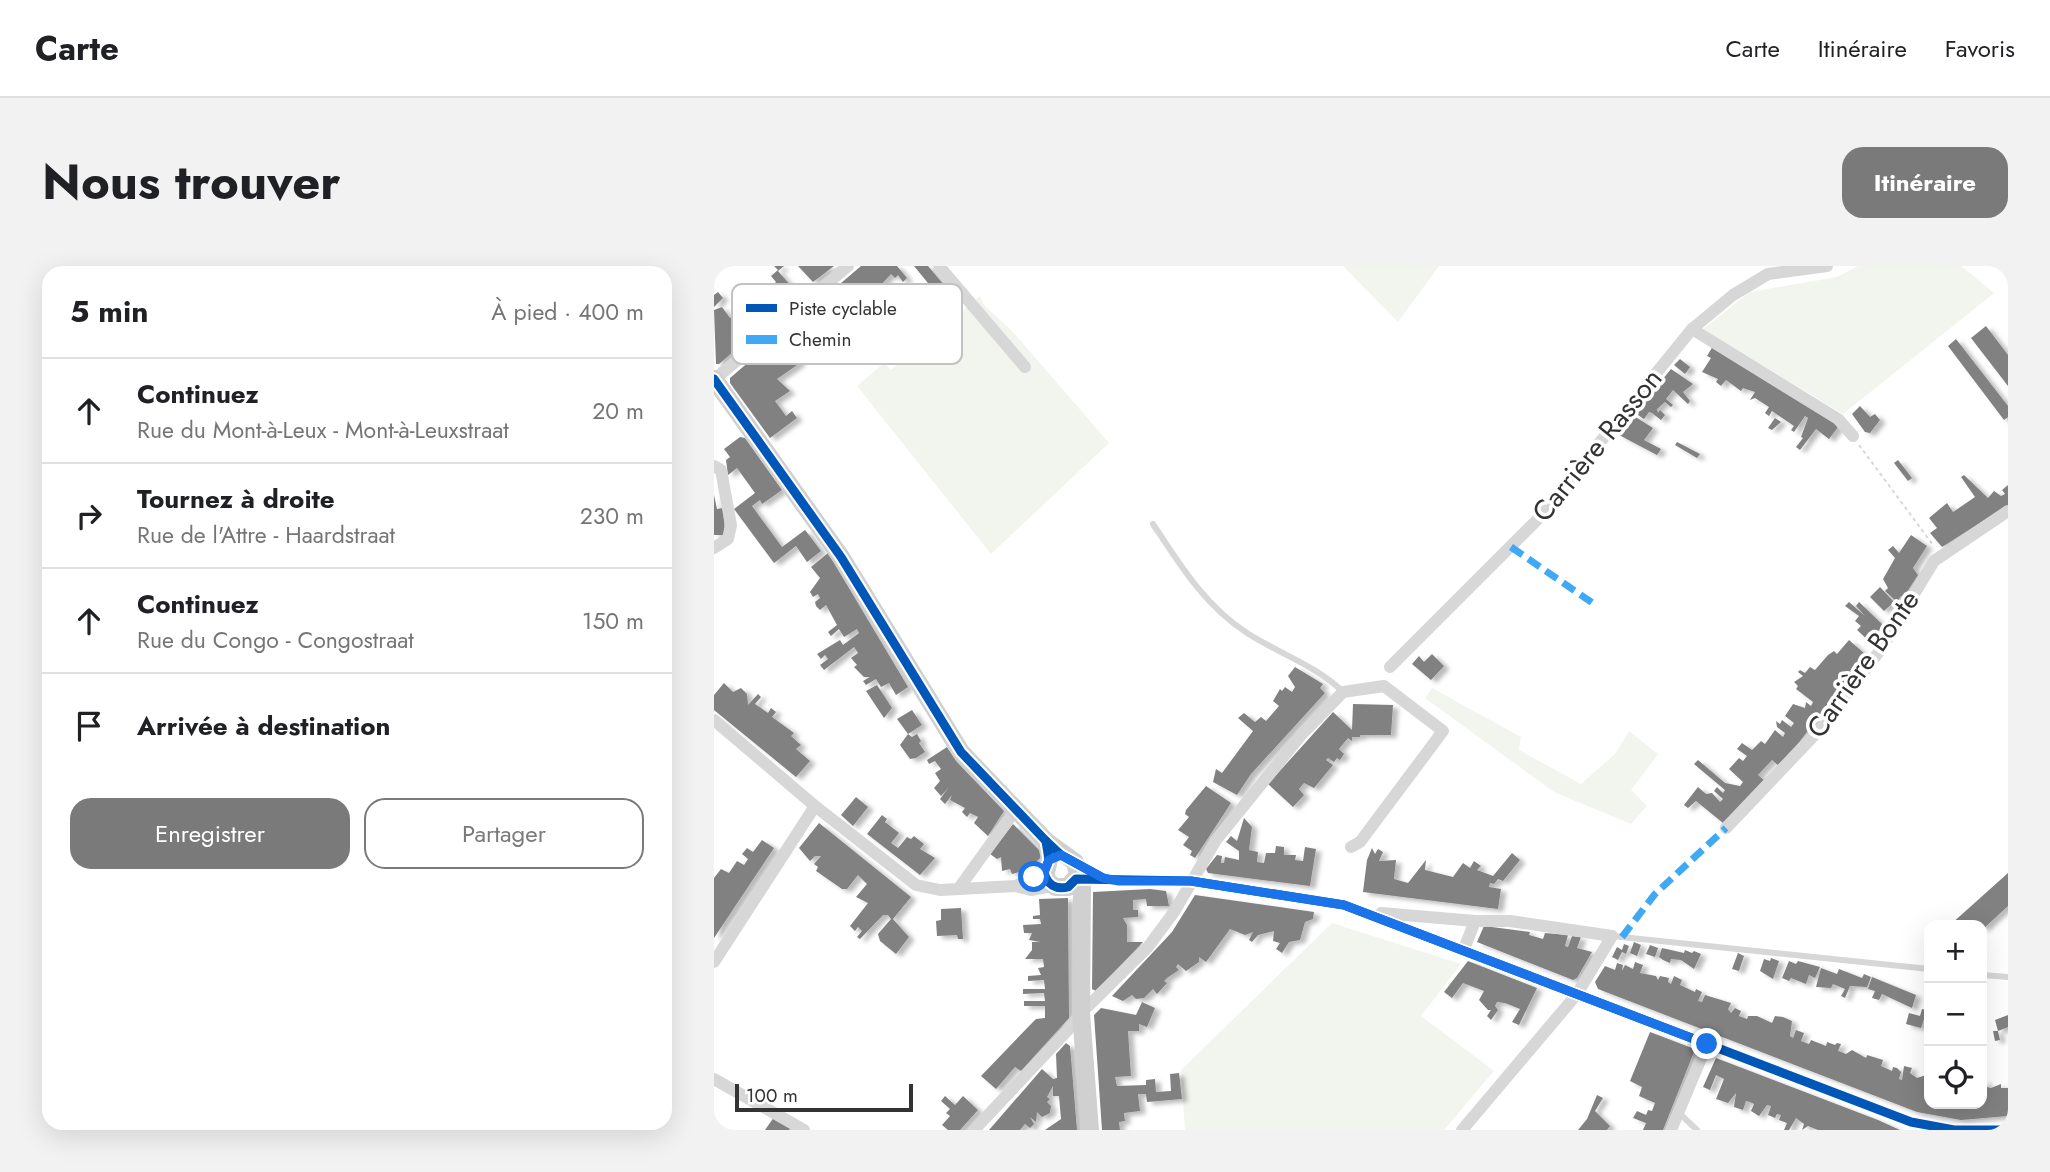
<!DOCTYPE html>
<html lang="fr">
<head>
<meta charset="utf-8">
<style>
	:root { --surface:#fff; --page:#f2f2f2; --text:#202124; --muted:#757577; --line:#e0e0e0; --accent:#7a7a7a }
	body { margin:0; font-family:Jost,sans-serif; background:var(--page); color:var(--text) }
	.controls { position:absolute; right:21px; bottom:21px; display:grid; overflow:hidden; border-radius:14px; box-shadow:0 7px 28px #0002 }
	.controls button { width:63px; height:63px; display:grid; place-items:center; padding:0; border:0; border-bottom:2px solid var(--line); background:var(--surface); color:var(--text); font:35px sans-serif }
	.scale { position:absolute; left:21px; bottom:18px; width:178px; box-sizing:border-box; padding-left:7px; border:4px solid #333; border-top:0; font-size:19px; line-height:24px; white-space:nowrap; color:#333; -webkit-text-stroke:5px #fff; paint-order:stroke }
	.stop { position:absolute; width:21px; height:21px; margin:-16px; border:5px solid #1a73e8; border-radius:50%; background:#fff }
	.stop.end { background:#1a73e8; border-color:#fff; box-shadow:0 2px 7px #0008 }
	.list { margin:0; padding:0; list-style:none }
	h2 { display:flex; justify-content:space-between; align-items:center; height:91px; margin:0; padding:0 28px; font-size:30px }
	h2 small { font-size:23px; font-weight:400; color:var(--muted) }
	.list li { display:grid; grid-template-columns:46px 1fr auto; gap:21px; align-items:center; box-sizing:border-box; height:105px; padding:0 28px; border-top:2px solid var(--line) }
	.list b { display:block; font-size:26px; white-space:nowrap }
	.list p { margin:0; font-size:23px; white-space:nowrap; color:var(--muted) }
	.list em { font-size:23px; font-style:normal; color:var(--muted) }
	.actions { display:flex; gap:14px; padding:21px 28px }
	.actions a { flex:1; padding:16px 0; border:2px solid var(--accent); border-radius:21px; text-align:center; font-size:24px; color:var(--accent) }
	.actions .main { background:var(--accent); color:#fff }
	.icon { flex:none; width:38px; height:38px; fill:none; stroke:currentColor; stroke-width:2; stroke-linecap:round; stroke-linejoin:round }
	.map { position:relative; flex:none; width:1294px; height:864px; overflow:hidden; border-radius:21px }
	header { display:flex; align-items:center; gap:42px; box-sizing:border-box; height:98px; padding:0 35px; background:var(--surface); border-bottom:2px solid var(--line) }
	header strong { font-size:33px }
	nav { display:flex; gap:38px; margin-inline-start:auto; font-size:24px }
	.intro { display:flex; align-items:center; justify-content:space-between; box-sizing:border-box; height:168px; padding:0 42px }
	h1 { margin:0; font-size:49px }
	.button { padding:18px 32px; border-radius:21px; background:var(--accent); color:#fff; font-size:24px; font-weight:700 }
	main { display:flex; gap:42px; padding:0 42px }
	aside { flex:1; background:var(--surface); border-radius:21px; box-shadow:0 7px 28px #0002 }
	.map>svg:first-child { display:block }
	.green { fill:#f1f5ed }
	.building { fill:#818181; filter:url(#shadow) }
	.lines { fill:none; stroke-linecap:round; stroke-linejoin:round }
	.path { stroke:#d6d6d6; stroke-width:2; stroke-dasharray:3.5 3.5; stroke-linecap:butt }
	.service { stroke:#d7d7d7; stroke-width:6 }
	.minor { stroke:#d7d7d7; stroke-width:12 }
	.secondary { stroke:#d0d0d0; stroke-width:18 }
	.quiet { stroke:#3fa9f5; stroke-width:7; stroke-dasharray:14 7; stroke-linecap:butt }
	.cycleway-casing { stroke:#fff; stroke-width:13 }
	.cycleway { stroke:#0057b8; stroke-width:9 }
	.route { stroke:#1a73e8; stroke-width:9 }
	.labels { text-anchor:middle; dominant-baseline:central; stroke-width:7; stroke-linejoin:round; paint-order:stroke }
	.street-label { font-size:28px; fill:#333; stroke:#fff }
	.key { fill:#fff; stroke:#c2c2c2; stroke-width:2 }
	.key-label { font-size:19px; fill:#333 }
</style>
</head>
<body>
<header>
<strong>Carte</strong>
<nav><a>Carte</a><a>Itinéraire</a><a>Favoris</a></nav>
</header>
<div class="intro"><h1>Nous trouver</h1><a class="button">Itinéraire</a></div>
<main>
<aside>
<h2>5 min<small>À pied · 400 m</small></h2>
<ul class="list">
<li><svg class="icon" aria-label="ahead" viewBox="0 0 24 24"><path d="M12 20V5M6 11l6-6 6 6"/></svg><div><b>Continuez</b><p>Rue du Mont-à-Leux - Mont-à-Leuxstraat</p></div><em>20 m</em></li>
<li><svg class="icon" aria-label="right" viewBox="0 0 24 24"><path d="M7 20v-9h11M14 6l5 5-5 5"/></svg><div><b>Tournez à droite</b><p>Rue de l'Attre - Haardstraat</p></div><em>230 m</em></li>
<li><svg class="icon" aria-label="ahead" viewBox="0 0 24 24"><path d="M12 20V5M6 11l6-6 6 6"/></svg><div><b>Continuez</b><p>Rue du Congo - Congostraat</p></div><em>150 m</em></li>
<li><svg class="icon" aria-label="arrive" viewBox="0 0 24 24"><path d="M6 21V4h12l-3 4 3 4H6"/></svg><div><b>Arrivée à destination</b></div></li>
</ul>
<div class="actions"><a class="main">Enregistrer</a><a>Partager</a></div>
</aside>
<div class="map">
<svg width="1294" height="864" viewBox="0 0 1294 864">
	<defs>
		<filter id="shadow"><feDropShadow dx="5.5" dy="3" stdDeviation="2" flood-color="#0004"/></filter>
	</defs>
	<rect width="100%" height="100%" fill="#fff"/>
	<g class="green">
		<path d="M629 0H725L684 56Z"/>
		<path d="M1144 0H1247L1280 27 1129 148 989 63 1036 26 1123 11Z"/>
		<path d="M266 30 270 39 299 66 395 177 277 288 143 120 170 97 177 104Z"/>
		<path d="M718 422 807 471 805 484 867 518 901 488 915 465 944 488 917 524 933 540 917 558 840 526 711 432Z"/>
		<path d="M618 657 747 698 707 750 780 805 730 864H471L467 804Z"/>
	</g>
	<g class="building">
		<path d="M60 0H70L64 5 85 29 5 98H2L0 44 8 41 16 52 42 30 44 34 62 16 57 10 64 4Z"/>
		<path d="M84 0H120L99 16Z"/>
		<path d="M147 0H183L193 12 189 16 184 9 181 12 177 8 165 21 174 32 172 34 164 26 161 33 156 29 152 33 158 40 149 49 144 42 135 49 133 46 130 48 134 53 115 72 126 85 124 88 109 71 100 80 103 84 98 89 90 79 88 81 96 90 92 93 90 90 84 94 86 97 63 113 76 125 61 135 72 150 78 145 83 152 56 172 16 117V112Z"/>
		<path d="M200 0H214L241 32 232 39Z"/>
		<path d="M4 26 9 32 0 41V29Z"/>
		<path d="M1272 60 1294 89V120L1257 72Z"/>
		<path d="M1242 73 1294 140V151L1290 154 1234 80Z"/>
		<path d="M999 80 1125 160 1118 169 1115 173 1102 163 1086 184 1082 181 1089 172 1087 171 1094 152 1091 150 1080 166 1077 164 1080 160 1058 145 1055 150 1051 147 1055 141 1041 132 1036 134 1041 126 1029 122 1027 125 1012 114 1007 120 1002 116 1004 113 988 106 997 92 993 90Z"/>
		<path d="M966 93 976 101 971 108 960 99Z"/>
		<path d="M957 103 979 118 969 126 976 135 974 138 959 124 952 133 959 139 957 141 951 136 943 143 944 147 946 144 951 149 947 154 938 147 935 146 930 153 921 147Z"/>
		<path d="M1146 140 1156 151 1161 148 1166 154 1156 167 1151 166 1138 148Z"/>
		<path d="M920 150 939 162 930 174 947 183 943 189 905 169Z"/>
		<path d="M1061 152 1067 156 1058 164 1054 162Z"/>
		<path d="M26 171 31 172 68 224 48 238 46 234 38 240 68 281 91 264 95 269 107 285 93 296 82 280 60 297 20 243 41 227 23 202 14 209 12 194 16 191 10 183Z"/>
		<path d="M963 176 986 188 983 192 961 179Z"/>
		<path d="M1184 194 1198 212 1194 215 1180 197Z"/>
		<path d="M1250 209 1274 232 1280 225 1287 230 1291 228 1288 224 1294 219V239L1228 281 1216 267 1223 262 1215 252 1233 237 1239 246 1261 231 1247 211Z"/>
		<path d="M0 229 3 243 9 242 11 269H0Z"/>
		<path d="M1197 269 1213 280 1199 302 1204 309 1189 332 1187 330 1183 336 1171 325 1174 322 1169 313 1181 292 1174 284 1179 280 1185 287Z"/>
		<path d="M114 287 194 421 182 429 175 417 167 421 162 413 152 419 149 415 156 411H150L140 401 143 399 137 392 144 387 140 381 110 404 106 399 114 393 111 389 107 393 103 388 126 374 129 379 145 367 143 363 130 371 125 363 117 370 114 366 123 359 112 339 106 344 102 340 101 336 106 332 104 328 99 331 96 326 106 312 97 301Z"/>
		<path d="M1166 321 1180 336 1170 345 1156 331Z"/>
		<path d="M1135 336 1151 350 1142 340 1145 336 1169 359 1156 376 1143 364 1147 360 1141 355 1145 350 1131 340Z"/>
		<path d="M1135 374 1151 388 1072 494 1065 500 1058 494 1044 509 1051 515 1009 557 982 535 974 542 970 539 984 521 992 528 998 527 1006 536 1009 533 1000 525 1003 521 1009 527 1011 524 980 498 984 494 1011 517 1026 520 1029 516 1015 503 1025 492 1029 495 1033 490 1023 483 1028 477 1038 484 1047 475 1051 478 1061 464 1069 471 1071 467 1063 461 1062 455 1066 458 1068 454 1077 461 1080 457 1071 450 1079 438 1091 442 1092 436 1097 440 1099 436 1082 423 1084 420 1080 416 1089 410 1084 406 1086 404 1091 407 1096 401 1101 404 1114 389 1120 385 1123 388Z"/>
		<path d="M718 388 730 400 717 414 698 398 705 390 710 396Z"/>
		<path d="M581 401 609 418 606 422 611 427 537 508 523 529 499 516 502 503 508 507 539 465 524 452 530 447 541 456 547 451 552 455 565 440 559 435 566 423 568 425 571 421 578 426 581 421 574 410Z"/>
		<path d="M10 417 19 426 27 422 33 428 34 439 44 428 47 431 41 438 54 447 57 442 62 446 58 451 80 467 77 470 87 479 82 483 96 495 82 511 0 444V429Z"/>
		<path d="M163 419 178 442 170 452 152 425Z"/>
		<path d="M639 438 679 439 677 469H646V471H638V475L634 472 625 483 630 488 626 494 623 492 620 496 614 492 612 494 619 499 600 522 590 517 585 523 590 529 579 541 554 518 619 446 638 464Z"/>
		<path d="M198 444 208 459 194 468 183 453Z"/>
		<path d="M194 468 198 471 203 468 207 475 205 477 211 486 202 492 196 493 186 479Z"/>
		<path d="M233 481 242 495 290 545 274 570 260 557 264 551 256 547 253 551 248 546 251 542 236 534 238 529 231 538 226 533 235 521 227 530 220 522 226 515 221 507 227 503 221 495 215 498 213 494Z"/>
		<path d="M492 520 517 537 481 592 476 589 478 585 469 579 475 571 464 564 475 551 471 548 472 544Z"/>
		<path d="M142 531 154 541 139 560 127 549Z"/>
		<path d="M168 549 173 553 171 556 185 567 177 577 184 582 193 571 197 573 200 570 210 578 206 583 221 592 206 609 153 568Z"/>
		<path d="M530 552 538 561 535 584 544 586 543 596 550 597 552 587H561L562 580 570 581V589H582L581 594 589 595 591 581 602 583 596 620 494 607 492 603 503 589 508 590 507 597H510L511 591 525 594V585L512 576 517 570 523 575Z"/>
		<path d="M105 557 197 631 179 653 195 671 182 688 166 675 164 668 177 653 174 649H169L146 673 143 671 148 665 144 661 141 665 136 660 154 637 142 631 153 618 144 609 133 623H128L102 605 104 601 100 598 107 590H101L96 595 85 582Z"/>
		<path d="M299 558 330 589 312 604 298 608 296 603 288 605 287 591 283 593 276 588Z"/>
		<path d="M48 574 60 582 0 672V612L7 603 15 607 23 595 30 599 34 593 28 588 33 582 39 586Z"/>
		<path d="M658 582 661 588 664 583 669 586 665 595 682 594 680 613 694 617 712 594 711 604 739 611 749 597 756 602 760 595 767 600 763 604 779 610 798 587 806 594 789 615 784 613 780 618 776 617 775 621 787 623 784 643 649 626 653 594Z"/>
		<path d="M1294 607V640L1268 664V659H1236Z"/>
		<path d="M436 623 452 625 455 640H433L432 633 419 634V644H424V651L409 652 413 659V676H429L382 725 378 723 379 626Z"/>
		<path d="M481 629 600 646 599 653 591 656 586 674 575 676 568 687 562 683 566 677 559 675 560 665 544 669 538 676 535 674 539 666 531 669 516 663 492 696 485 691V696L472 705 464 698 462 701 465 704 453 712 450 715 453 717 443 728 439 723 430 732 422 733 418 729 409 735 398 730 458 666Z"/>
		<path d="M354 632 355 752 307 805 301 801 282 823 267 810 316 759 322 753 331 752V740H310V735H331L330 727 309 728V723H331L330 714 314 715V710L327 709 324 702 330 701 329 693H311L318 684V676H327L315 674 318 667H310L309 659 327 658 326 653H319V650L326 649 325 633Z"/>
		<path d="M247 642 249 673H244L243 669 223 670 222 655 227 654V643Z"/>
		<path d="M770 660 816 666 815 669 829 673 831 667 854 669 851 680 854 681 858 670 867 671 863 682 878 686 863 712 859 714 763 676Z"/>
		<path d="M920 676 927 679 923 690 916 687Z"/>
		<path d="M910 678 915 680 912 688 908 686 904 694 898 691 903 681 908 684Z"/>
		<path d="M936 679 944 682 941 691 932 688Z"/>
		<path d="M948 682 970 687 971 684 978 687 980 685 987 688 980 703 967 694 957 693 956 697 949 694 945 691Z"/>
		<path d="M1024 687 1030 690 1025 705 1018 703Z"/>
		<path d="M1057 692 1065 695 1059 713 1046 705 1050 693 1056 695Z"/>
		<path d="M754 695 823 722 805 759 798 756 806 743 791 737 783 736 781 740 784 744 777 754 773 750 777 744H774L765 734 770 725 749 717 738 732 730 726Z"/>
		<path d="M1075 695 1082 698 1084 695 1106 701 1101 712 1095 709 1092 718 1077 712 1075 715 1068 712Z"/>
		<path d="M921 696 929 699 926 707 942 710 944 714 946 710 955 712 954 716 957 718 960 710 968 714 966 719 981 726 982 723 988 726 984 735 988 736 991 729 1017 737 1014 743 1017 747 1021 742 1027 745 1025 750 1033 753 1034 750H1043L1058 757 1061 750 1069 751 1078 755 1076 770 1079 772 1082 764 1090 767 1087 775 1095 778 1097 774 1112 780 1113 776 1121 779 1123 777 1127 778 1124 785 1127 786 1132 788 1138 784 1152 792 1153 789 1169 794 1167 800 1178 805 1179 801 1183 802 1187 806 1185 813 1188 814 1190 800 1198 802 1196 807 1203 812 1215 808V838H1268V815H1272L1273 821 1277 822 1287 818V822H1294V850L1247 854 1203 846 884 723 881 716 891 700 901 704 903 697 909 699 908 705 911 699 919 703Z"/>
		<path d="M1107 702 1123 708 1125 703 1148 712 1150 708 1157 711 1153 721 1136 720 1131 732 1127 730 1131 723 1119 718 1117 722 1102 721Z"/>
		<path d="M1158 711 1202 729 1198 742 1168 728 1165 734 1158 732 1161 725 1154 723Z"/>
		<path d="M428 736 441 742 433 761 425 758V765H414L417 810 401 811 403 820 432 819V814L441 813 442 826 457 825 456 808 465 807 468 833 433 836 432 828H424L426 845 410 847 411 855 405 856 406 864H388L380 749 387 742 422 749Z"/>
		<path d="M1208 743 1213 744 1207 762 1192 758 1195 747 1206 750Z"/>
		<path d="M1294 749V761L1284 765 1286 774 1281 775 1279 765H1284L1281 754Z"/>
		<path d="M936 766 978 782 980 786 949 864H929L932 857 919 852 923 845 932 849 934 844 938 845 941 837 925 830 928 821 916 815Z"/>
		<path d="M352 777 356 780 363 864H331L347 853 345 830H339V820L333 831 336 833 333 836 337 840 336 847 328 851 323 846 322 856 316 851 320 858 316 862 311 858 306 864H275L328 803 339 813 343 812 342 788Z"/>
		<path d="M1002 792 1164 854 1186 864H1104L1094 860 1088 864 1090 858 1082 852 1075 864H1070L1073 857 1065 854 1067 849 1063 848 1061 852 1054 849 1057 840 1053 839 1045 850 1037 845 1040 838 1036 836 1032 835 1029 844 1020 841 1022 827 1014 837 1002 833 1010 813 1002 809 996 824 989 821Z"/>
		<path d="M883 829 889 832 881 845 896 860 893 864H864L873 853Z"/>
		<path d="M231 830 241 839 249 830 264 844 246 864H234L228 859 236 850 232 847 236 843 227 835Z"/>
		<path d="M60 851 77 861 75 864H51Z"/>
	</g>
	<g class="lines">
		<path class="path" d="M1145 179 1219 279"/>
		<g class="service">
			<path d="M439 258C466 299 491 340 533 367 564 387 603 400 629 426"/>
			<path d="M898 670 1215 703"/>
			<path d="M1268 709 1294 711"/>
			<path d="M964 846 983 864"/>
		</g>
		<g class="minor">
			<path d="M225 0 311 101"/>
			<path d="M978 63 1124 153 1139 170"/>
			<path d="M0 114 134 0"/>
			<path d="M0 200 7 204 17 259 14 273 0 282"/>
			<path d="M676 401 822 255 978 63 1019 29 1054 8 1113 0"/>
			<path d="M0 454 101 540 202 619 226 624 302 620 317 624 338 620"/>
			<path d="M1012 562 1109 460 1167 383 1220 295 1294 245"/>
			<path d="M362 613 477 615 630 639 1197 856 1240 864H1287"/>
			<path d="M302 620 331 604"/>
			<path d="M245 622 302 543"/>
			<path d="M667 647 761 655 750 683"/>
			<path d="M0 696 101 540"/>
			<path d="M0 813 90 864"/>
			<path d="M260 864 353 765 367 747 434 681 460 646 502 574 588 468 629 426 670 420 729 465 646 576 637 581"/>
			<path d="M748 864 863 728 898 670 796 655H761"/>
			<path d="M957 864 993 778"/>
		</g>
		<g class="secondary">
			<path d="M0 113 127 291 247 486 332 575 361 596 364 609 354 621H342C327 613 333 605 335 593 336 588 333 580 332 575"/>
			<path d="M361 614 368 622 367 747 376 864"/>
		</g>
		<g class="quiet">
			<path d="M797 281 880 338"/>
			<path d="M908 671 941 628 1012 562"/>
		</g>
		<g class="cycleway-casing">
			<g id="cycleway">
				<path d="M0 113 127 291 247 486 332 575 347 589 389 612"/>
				<path d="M332 575 335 594 330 606C333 619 342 624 354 621L362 613 477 615 630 639 1197 856 1240 864H1287"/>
			</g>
		</g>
		<use href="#cycleway" class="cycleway"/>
	</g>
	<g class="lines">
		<path class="route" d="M320 611 331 604 335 594 347 589 389 612 405 615H477L630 639 993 778"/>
	</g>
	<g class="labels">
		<g class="street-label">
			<text transform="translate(883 179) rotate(-51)">Carrière Rasson</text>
			<text transform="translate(1149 398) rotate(-55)">Carrière Bonte</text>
		</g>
	</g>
	<rect x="18" y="18" width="230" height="80" rx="10" class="key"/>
	<rect x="32" y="38" width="31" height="8" fill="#0057b8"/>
	<rect x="32" y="69" width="31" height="9" fill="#3fa9f5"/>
	<g class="key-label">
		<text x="75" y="49">Piste cyclable</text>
		<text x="75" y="80">Chemin</text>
	</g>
</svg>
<div class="controls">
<button>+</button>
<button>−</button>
<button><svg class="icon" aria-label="locate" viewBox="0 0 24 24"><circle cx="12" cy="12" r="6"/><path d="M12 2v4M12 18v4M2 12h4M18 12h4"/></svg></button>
</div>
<div class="scale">100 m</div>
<div class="stop" style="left:320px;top:611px"></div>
<div class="stop end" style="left:993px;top:778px"></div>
</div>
</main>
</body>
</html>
